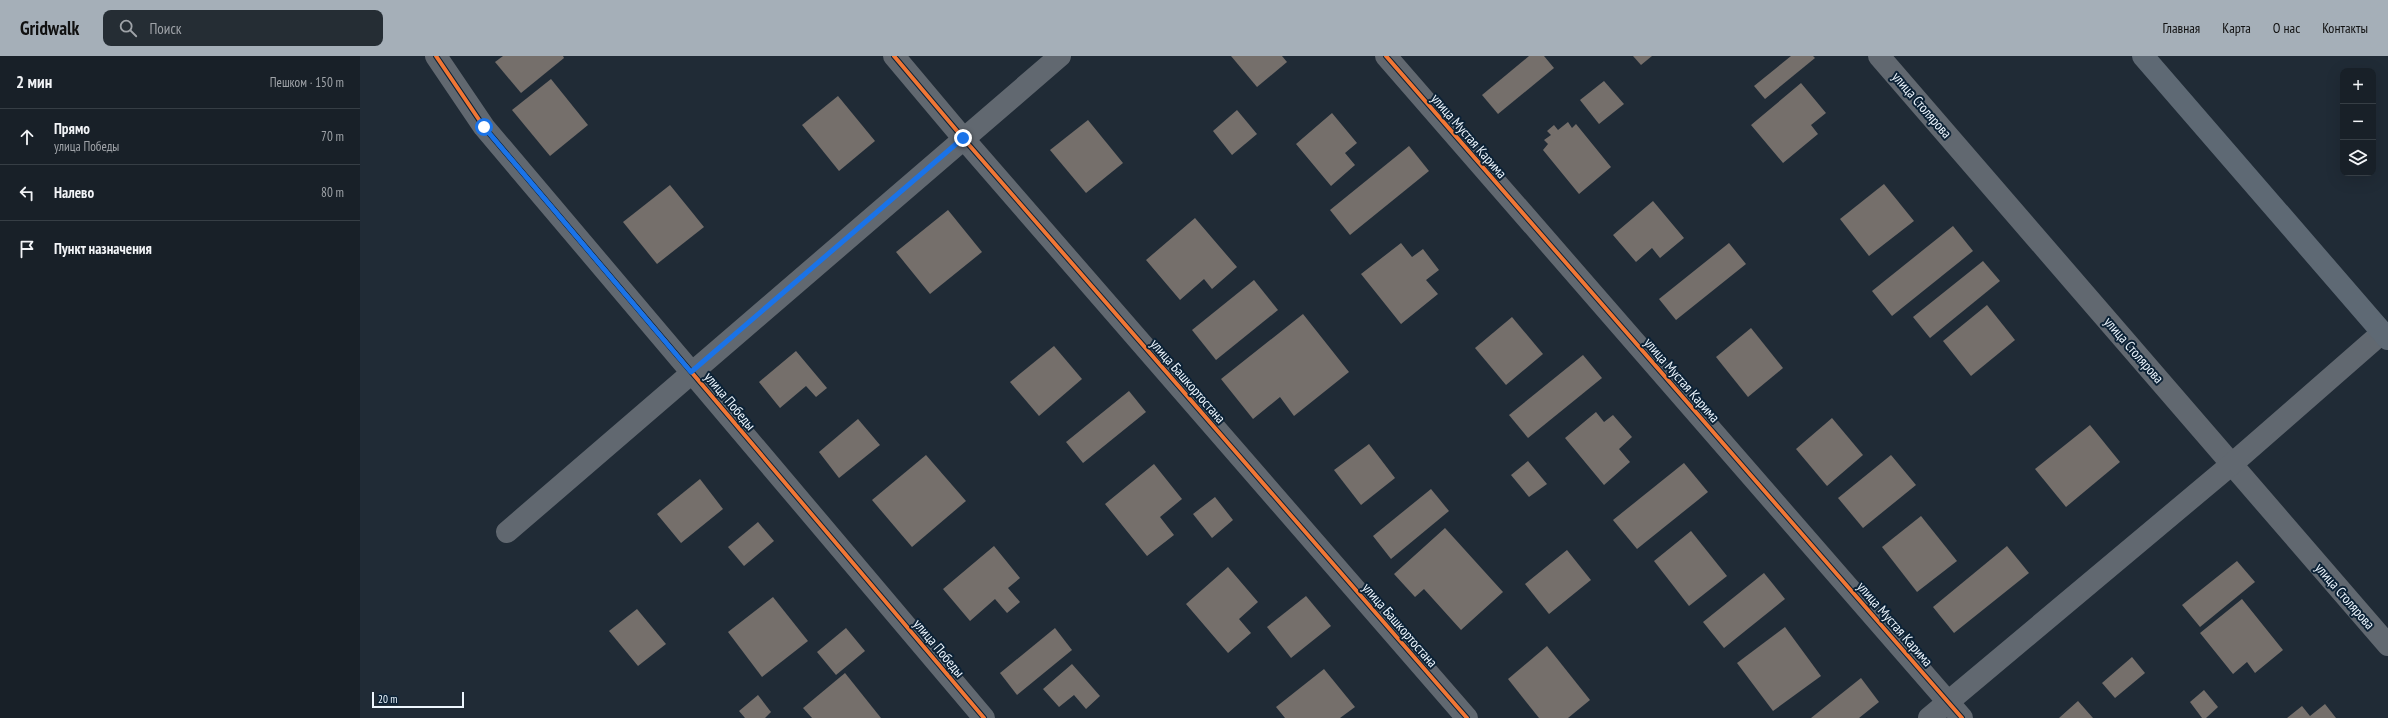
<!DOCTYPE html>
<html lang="ru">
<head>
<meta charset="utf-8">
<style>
	:root { --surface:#182028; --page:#252d34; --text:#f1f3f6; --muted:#9fa3a8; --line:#363e45; --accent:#a5afb8 }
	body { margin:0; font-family:"PT Sans Narrow",sans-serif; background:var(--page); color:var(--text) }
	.controls { position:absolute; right:12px; top:12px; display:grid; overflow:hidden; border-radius:8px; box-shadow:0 4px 16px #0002 }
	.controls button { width:36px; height:36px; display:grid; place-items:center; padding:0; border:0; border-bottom:1px solid var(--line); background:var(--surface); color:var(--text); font:20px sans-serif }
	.scale { position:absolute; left:12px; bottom:10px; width:92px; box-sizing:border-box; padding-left:4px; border:2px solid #edf6fe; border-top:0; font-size:11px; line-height:14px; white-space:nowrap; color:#edf6fe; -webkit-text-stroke:3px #0c2236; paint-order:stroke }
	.stop { position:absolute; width:12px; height:12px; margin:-9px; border:3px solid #1a73e8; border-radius:50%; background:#fff }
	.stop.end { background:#1a73e8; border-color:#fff; box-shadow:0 1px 4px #0008 }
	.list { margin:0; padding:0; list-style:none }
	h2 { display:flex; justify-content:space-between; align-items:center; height:52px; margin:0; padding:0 16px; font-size:17px }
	h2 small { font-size:13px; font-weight:400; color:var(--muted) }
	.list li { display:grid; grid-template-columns:26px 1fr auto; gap:12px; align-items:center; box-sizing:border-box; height:56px; padding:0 16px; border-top:1px solid var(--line) }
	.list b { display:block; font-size:15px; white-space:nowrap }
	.list p { margin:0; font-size:13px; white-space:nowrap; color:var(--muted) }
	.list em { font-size:13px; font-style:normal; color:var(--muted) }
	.icon { flex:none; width:22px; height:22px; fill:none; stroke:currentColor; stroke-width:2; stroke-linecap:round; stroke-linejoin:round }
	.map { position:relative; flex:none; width:2028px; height:662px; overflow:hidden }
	header { display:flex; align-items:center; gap:24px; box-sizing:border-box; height:56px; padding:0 20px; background:var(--accent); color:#111 }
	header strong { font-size:19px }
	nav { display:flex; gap:22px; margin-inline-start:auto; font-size:14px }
	.search { width:280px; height:36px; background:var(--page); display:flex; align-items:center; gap:10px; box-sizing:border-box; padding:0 14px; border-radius:8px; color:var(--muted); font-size:15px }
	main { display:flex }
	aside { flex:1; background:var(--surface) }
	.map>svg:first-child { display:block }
	.building { fill:#756f6b }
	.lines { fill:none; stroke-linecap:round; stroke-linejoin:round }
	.minor { stroke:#616870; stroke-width:22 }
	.major { stroke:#5e6974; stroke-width:22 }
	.cycleway-casing { stroke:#0c2236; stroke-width:6 }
	.cycleway { stroke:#f07635; stroke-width:4 }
	.route { stroke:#1a73e8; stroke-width:5 }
	.labels { text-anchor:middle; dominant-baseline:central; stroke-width:4; stroke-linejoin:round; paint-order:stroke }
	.street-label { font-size:14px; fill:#edf6fe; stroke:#0c2236 }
</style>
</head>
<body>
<header>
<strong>Gridwalk</strong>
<div class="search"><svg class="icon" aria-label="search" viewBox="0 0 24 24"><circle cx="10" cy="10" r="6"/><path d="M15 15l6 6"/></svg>Поиск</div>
<nav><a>Главная</a><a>Карта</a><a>О нас</a><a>Контакты</a></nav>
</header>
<main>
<aside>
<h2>2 мин<small>Пешком · 150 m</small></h2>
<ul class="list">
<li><svg class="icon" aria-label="ahead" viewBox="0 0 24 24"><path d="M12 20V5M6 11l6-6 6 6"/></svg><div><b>Прямо</b><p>улица Победы</p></div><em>70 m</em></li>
<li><svg class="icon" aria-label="left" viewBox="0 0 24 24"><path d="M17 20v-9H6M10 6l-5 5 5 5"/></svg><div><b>Налево</b></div><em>80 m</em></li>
<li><svg class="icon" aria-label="arrive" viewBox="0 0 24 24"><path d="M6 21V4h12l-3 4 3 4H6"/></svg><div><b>Пункт назначения</b></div></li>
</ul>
</aside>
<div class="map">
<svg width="2028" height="662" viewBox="0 0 2028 662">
	<rect width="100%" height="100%" fill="#202b36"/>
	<g class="building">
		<path d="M143 0H203L204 2 161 37 135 6Z"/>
		<path d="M871 0H922L927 6 897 31Z"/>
		<path d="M1169 0H1184L1194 12 1138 58 1122 39Z"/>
		<path d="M1273 0H1292L1281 9Z"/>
		<path d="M1431 0H1453L1455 2 1405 43 1394 30Z"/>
		<path d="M191 23 228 69 190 100 152 54Z"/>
		<path d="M1244 25 1264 48 1239 68 1220 44Z"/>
		<path d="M1441 27 1466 57 1451 69 1458 78 1423 107 1391 69Z"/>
		<path d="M478 40 515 85 479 115 442 69Z"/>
		<path d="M877 54 897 78 872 99 853 75Z"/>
		<path d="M972 57 997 87 985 97 995 109 971 130 936 88Z"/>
		<path d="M728 64 763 107 726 137 690 94Z"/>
		<path d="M1208 66 1212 72 1216 68 1251 111 1219 138 1183 94 1188 88 1184 84 1191 79 1187 75 1194 69 1198 74Z"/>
		<path d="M1049 90 1069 115 990 179 970 154Z"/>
		<path d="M1524 128 1554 165 1509 200 1480 163Z"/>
		<path d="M310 129 344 171 297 208 263 166Z"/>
		<path d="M1293 145 1324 182 1300 202 1292 192 1276 206 1253 179Z"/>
		<path d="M588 154 622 196 570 238 536 196Z"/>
		<path d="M835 162 877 211 852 233 844 223 820 244 786 204Z"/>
		<path d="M1593 170 1613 195 1532 260 1512 235Z"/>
		<path d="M1041 187 1052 201 1063 193 1079 214 1066 224 1078 238 1041 268 1001 218Z"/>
		<path d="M1369 187 1386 208 1316 264 1299 243Z"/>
		<path d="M1623 205 1640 225 1570 282 1553 261Z"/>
		<path d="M894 224 918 254 856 304 832 274Z"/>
		<path d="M1627 249 1655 284 1611 320 1583 285Z"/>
		<path d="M943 258 989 316 934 360 920 341 893 363 861 323Z"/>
		<path d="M1152 261 1183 298 1146 329 1115 292Z"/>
		<path d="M1391 272 1423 312 1388 341 1356 301Z"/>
		<path d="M694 290 722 323 679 360 650 326Z"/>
		<path d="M436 295 467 332 456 341 446 330 420 352 399 326Z"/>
		<path d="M1223 299 1242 322 1168 382 1149 359Z"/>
		<path d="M769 335 786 356 723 407 706 386Z"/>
		<path d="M1236 356 1244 366 1253 359 1272 381 1259 393 1270 406 1244 429 1205 382Z"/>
		<path d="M1472 362 1503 399 1467 430 1436 393Z"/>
		<path d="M498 363 520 389 479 422 459 396Z"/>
		<path d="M1730 369 1760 406 1706 451 1675 413Z"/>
		<path d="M1009 388 1035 422 1001 449 974 414Z"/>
		<path d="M566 399 606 445 552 491 512 444Z"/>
		<path d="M1531 399 1556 429 1503 472 1478 442Z"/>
		<path d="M1168 405 1187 428 1169 441 1151 419Z"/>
		<path d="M1324 407 1348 436 1277 493 1253 464Z"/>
		<path d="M794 408 822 443 800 461 814 479 787 500 745 448Z"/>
		<path d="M340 423 363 453 321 487 297 458Z"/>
		<path d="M1071 433 1089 455 1031 503 1013 480Z"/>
		<path d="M855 441 873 464 852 482 833 458Z"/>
		<path d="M1561 460 1597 505 1557 536 1522 491Z"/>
		<path d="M398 466 414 485 384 510 368 491Z"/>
		<path d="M1085 472 1143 536 1101 574 1064 533 1055 541 1034 518Z"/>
		<path d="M1331 475 1367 520 1329 550 1294 505Z"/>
		<path d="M634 490 660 522 648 532 660 546 647 557 635 543 610 565 583 533Z"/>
		<path d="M1647 490 1669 517 1594 577 1573 551Z"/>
		<path d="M1207 494 1231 524 1189 558 1165 528Z"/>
		<path d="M1877 505 1895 526 1840 571 1822 549Z"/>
		<path d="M868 511 898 546 879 563 891 577 868 597 826 548Z"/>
		<path d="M1404 517 1425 543 1364 592 1343 566Z"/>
		<path d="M946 540 971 570 931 602 907 571Z"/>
		<path d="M413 541 448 585 402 621 368 576Z"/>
		<path d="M1882 543 1923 594 1895 617 1887 606 1873 618 1840 577Z"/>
		<path d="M277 553 306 588 278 610 249 575Z"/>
		<path d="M1425 571 1461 620 1413 655 1377 607Z"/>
		<path d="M486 572 505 595 476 619 457 596Z"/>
		<path d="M695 572 712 594 657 639 640 617Z"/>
		<path d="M1187 590 1230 644 1208 662H1179L1148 623Z"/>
		<path d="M1772 601 1785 617 1755 642 1742 627Z"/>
		<path d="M712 608 740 640 726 653 714 639 699 651 683 633Z"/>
		<path d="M964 613 995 651 980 662H925L916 651Z"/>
		<path d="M485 617 521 662H452L443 652Z"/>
		<path d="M1501 622 1519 646 1499 662H1451Z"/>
		<path d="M1844 634 1858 651 1846 662H1842L1830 646Z"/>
		<path d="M398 639 411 656 405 662H385L379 655Z"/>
		<path d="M1718 645 1733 662H1699Z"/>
		<path d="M1965 648 1976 662H1927L1942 650 1950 660Z"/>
	</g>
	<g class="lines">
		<g class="minor">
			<path d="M76 0 124 71 624 662"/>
			<path d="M534 0 603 82 1107 662"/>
			<path d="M1026 0 1602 662"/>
			<path d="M1519 0 2028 589"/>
			<path d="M147 476 700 0"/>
			<path d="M1569 662 1872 408 2023 276"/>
		</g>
		<path class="major" d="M1783 0 2028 283"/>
		<g class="cycleway-casing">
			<g id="cycleway">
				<path d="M76 0 124 71 624 662"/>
				<path d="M534 0 603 82 1107 662"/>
				<path d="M1026 0 1602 662"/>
			</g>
		</g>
		<use href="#cycleway" class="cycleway"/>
	</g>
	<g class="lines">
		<path class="route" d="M124 71 331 316 603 82"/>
	</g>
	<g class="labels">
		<g class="street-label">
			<text transform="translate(1562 49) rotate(49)">улица Столярова</text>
			<text transform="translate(1109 80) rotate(49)">улица Мустая Карима</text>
			<text transform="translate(1774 294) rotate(49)">улица Столярова</text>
			<text transform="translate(1322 324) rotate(49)">улица Мустая Карима</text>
			<text transform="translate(828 325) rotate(49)">улица Башкортостана</text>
			<text transform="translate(370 345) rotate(50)">улица Победы</text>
			<text transform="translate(1985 540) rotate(49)">улица Столярова</text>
			<text transform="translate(1535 568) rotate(49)">улица Мустая Карима</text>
			<text transform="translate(1040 569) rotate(49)">улица Башкортостана</text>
			<text transform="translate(579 592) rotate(50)">улица Победы</text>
		</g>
	</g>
</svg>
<div class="controls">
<button>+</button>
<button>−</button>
<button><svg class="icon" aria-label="layers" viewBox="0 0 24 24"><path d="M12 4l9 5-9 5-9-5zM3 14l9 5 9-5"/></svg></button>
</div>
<div class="scale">20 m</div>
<div class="stop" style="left:124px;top:71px"></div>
<div class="stop end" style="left:603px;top:82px"></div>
</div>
</main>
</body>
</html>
